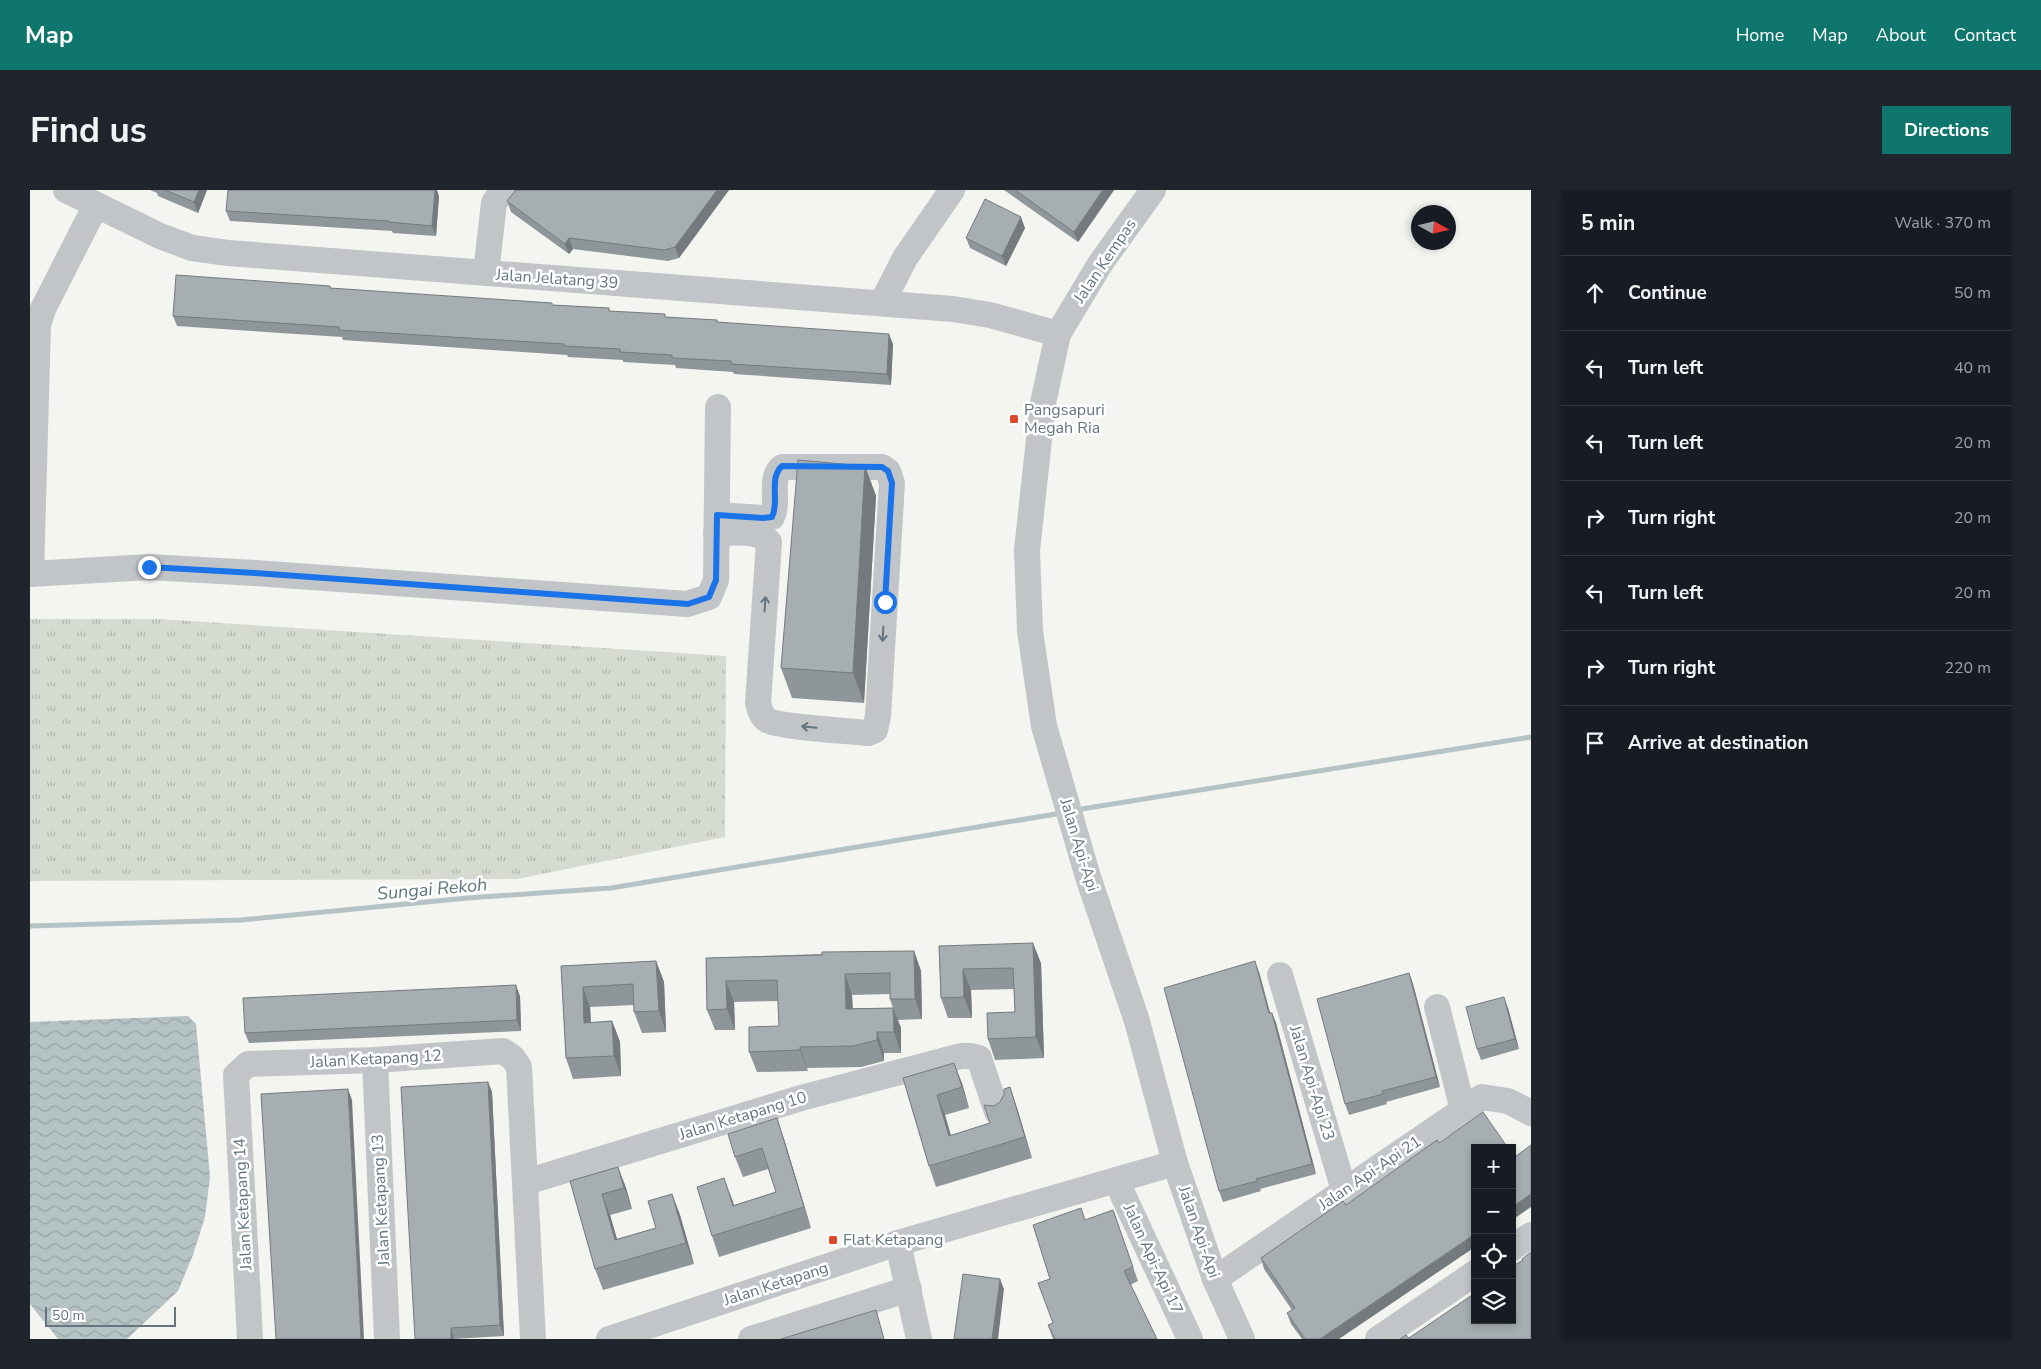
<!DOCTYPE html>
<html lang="en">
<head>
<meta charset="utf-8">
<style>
	:root { --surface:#171b24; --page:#20242c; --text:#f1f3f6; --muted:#9ea1a6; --line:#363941; --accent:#0f766e }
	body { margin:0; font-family:"Nunito Sans",sans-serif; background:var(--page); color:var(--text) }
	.controls { position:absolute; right:15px; bottom:15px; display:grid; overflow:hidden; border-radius:0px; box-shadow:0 2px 8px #0003 }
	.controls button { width:45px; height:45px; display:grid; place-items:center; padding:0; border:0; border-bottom:1px solid var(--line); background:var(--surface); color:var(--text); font:25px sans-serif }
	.compass { position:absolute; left:1381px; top:15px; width:45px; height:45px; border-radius:50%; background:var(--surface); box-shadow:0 2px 8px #0003; rotate:98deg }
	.scale { position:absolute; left:15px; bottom:12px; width:131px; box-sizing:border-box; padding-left:5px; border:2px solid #647580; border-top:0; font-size:14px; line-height:18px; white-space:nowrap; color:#647580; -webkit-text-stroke:4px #fff; paint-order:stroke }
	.stop { position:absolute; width:15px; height:15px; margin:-11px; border:4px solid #1a73e8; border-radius:50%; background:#fff }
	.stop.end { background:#1a73e8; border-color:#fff; box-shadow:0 1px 5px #0008 }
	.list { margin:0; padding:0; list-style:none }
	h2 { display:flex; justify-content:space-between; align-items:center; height:65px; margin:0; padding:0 20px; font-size:21px }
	h2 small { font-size:16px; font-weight:400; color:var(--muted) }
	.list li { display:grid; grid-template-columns:32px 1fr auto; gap:15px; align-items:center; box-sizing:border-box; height:75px; padding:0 20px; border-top:1px solid var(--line) }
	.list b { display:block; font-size:19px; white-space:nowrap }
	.list em { font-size:16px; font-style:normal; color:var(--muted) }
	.icon { flex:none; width:28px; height:28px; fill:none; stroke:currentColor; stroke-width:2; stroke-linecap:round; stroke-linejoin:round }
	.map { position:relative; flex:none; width:1501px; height:1149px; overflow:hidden; border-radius:0px }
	header { display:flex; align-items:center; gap:30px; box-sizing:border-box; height:70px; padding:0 25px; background:var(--accent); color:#fff }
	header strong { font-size:24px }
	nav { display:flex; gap:28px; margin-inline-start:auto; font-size:18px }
	.intro { display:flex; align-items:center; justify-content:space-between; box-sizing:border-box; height:120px; padding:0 30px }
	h1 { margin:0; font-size:35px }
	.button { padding:12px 22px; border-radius:0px; background:var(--accent); color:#fff; font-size:18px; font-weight:700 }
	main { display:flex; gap:30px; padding:0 30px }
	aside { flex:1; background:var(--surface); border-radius:0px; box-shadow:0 2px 8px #0003 }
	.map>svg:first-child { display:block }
	.grass { fill:url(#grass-tufts) }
	.water { fill:url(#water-waves) }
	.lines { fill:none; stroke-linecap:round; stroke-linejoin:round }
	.stream { stroke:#b6c3c5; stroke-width:5 }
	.minor { stroke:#c2c5c8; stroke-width:26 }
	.wall { fill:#8f9699; fill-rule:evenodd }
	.shaded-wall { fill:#747a7d }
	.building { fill:#a6aeb2; stroke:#747a7d }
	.oneway { stroke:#647580 }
	.route { stroke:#1a73e8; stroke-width:6 }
	.poi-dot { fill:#da492a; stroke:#fff; stroke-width:2 }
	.labels { text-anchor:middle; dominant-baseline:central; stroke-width:5; stroke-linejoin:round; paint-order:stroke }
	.street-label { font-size:16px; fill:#647580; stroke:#fff }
	.poi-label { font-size:16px; fill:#647580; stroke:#fff; text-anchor:start }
	.water-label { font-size:18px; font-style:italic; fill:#60777e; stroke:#fff }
</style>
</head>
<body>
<header>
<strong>Map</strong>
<nav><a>Home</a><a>Map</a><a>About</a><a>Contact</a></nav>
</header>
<div class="intro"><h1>Find us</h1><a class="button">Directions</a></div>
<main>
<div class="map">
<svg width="1501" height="1149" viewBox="0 0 1501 1149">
	<defs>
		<pattern id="grass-tufts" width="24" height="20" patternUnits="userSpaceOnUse" patternTransform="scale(1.25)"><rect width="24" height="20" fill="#d5dbd1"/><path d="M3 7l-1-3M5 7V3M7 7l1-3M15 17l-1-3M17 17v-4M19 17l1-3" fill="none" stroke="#b0b6af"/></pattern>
		<pattern id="water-waves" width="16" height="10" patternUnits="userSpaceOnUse" patternTransform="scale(1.25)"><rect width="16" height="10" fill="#b6c3c5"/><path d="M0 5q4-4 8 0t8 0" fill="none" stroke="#98a3a5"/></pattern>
	</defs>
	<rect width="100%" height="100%" fill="#f4f4f0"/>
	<path class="grass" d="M0 429H129L696 466 695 647 487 689 0 691Z"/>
	<path class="water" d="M158 826 166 834 180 987 175 1027 163 1065 148 1101 97 1149H28L0 1114V832Z"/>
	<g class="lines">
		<g class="stream">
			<path d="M1045 620 1501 547"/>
			<path d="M0 736 211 730 438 708 581 698 1032 623"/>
		</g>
		<g class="minor">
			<path d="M36 0 130 46 162 58 198 63 923 119 960 125 1028 144"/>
			<path d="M1123 0 1070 74 1028 144 1013 213 997 360 1000 441 1014 536 1058 687 1107 831 1145 973 1185 1089 1212 1149"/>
			<path d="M456 83 464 13 473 0"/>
			<path d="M852 113 875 68 922 0"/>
			<path d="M686 343C703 343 727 339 739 352L728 513C730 520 731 526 737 530 747 537 821 541 838 543L845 540 848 526 862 293 858 281 852 277H752C738 289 750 311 742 327L733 328 687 325"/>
			<path d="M0 384 119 377 225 383 657 414 679 407 686 390 688 217"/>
			<path d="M1 384 8 135 13 119 66 15"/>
			<path d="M1250 785 1314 1000"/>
			<path d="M1407 817 1433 920"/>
			<path d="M345 870 357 1149"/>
			<path d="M1086 990 1160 1149"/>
			<path d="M496 992 771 908 931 866H941L949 868 967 922"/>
			<path d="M868 1053 889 1149"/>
			<path d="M1482 1058 1501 1045"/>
			<path d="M1185 1089 1452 907 1478 911 1501 923"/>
			<path d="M220 1149 206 885 218 874 345 870 473 861 483 868 489 877 503 1149"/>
			<path d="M579 1149 868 1053 1145 973"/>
			<path d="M721 1149 879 1099"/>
			<path d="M1348 1149 1445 1083"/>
		</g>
	</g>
	<g class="wall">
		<path d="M120 0H177L168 23 128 6 127 3Z"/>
		<path d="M486 0H699L649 68 638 71 543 59 539 64 481 22 477 11Z"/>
		<path d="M974 0H1084L1048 52Z"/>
		<path d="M409 6 406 46 363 43 362 41 200 31 196 21Z"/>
		<path d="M995 38 976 76 940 58 936 48Z"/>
		<path d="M301 98 523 115 579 118 580 121 688 132 863 154 861 195 704 184 703 182 646 178 645 175 593 172V170L538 167 537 165 313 150 312 147 147 136 143 126Z"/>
		<path d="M835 276 846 306 834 513 762 508 751 478Z"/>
		<path d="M909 756 1011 773 1014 868 965 870 958 849 985 822 984 799 941 800 942 828H918L911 808Z"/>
		<path d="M884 761 891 781 892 829 868 830 871 838V863H854V871L831 877 777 878 778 881 727 882 719 862 749 836 748 811 704 812 705 840H685L677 820 676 768ZM860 804V809L863 818H823L822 805Z"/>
		<path d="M626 771 634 792 636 842 612 843 604 822V815L560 817 561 833 582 831 590 852 591 886 543 889 536 868 531 776Z"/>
		<path d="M1229 782 1240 823H1242L1246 833 1286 984 1230 999 1231 1001 1193 1012 1189 1001Z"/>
		<path d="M1379 783 1383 794 1410 897 1356 912 1357 914 1319 925 1315 914Z"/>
		<path d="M490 806 491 841 219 853 215 843Z"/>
		<path d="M1478 818 1489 859 1451 870 1447 859Z"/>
		<path d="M873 888 932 893 939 918 915 925 921 946 960 933 964 916 970 912 980 897 987 918 1002 968 906 997 899 976Z"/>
		<path d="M458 892 462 902 474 1146 424 1149H385Z"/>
		<path d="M754 949 781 1038 689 1067 682 1046 702 1009 704 1015 746 1002 738 979 713 987 705 967Z"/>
		<path d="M588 977 596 998 602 1019 580 1025 587 1049 626 1038 642 1004 650 1025 664 1074 573 1100 565 1079 540 991Z"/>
		<path d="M1083 1020 1108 1091 1100 1095 1127 1149H1023L1018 1135 1023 1133 1020 1089 1055 1030Z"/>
		<path d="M1231 1068 1309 1149H1272L1261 1134 1257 1123 1262 1120 1234 1079Z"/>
	</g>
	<g class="shaded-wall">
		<path d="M169 0H177L168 23 164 12Z"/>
		<path d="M405 0H407L409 6 406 46 402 36Z"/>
		<path d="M687 0H699L649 68 645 57Z"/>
		<path d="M1073 0H1084L1048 52 1044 42Z"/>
		<path d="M991 27 995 38 976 76 972 66Z"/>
		<path d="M539 48 543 59 539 64 535 54Z"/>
		<path d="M859 144 863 154 861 195 857 184Z"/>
		<path d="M835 276 846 306 834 513 823 483Z"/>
		<path d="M1003 753 1011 773 1014 868 1006 847Z"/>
		<path d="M884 761 891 781 892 829 885 809Z"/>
		<path d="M626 771 634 792 636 842 629 821Z"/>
		<path d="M1225 771 1229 782 1243 834 1239 823Z"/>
		<path d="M933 779 941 800 942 828 934 807Z"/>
		<path d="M1379 783 1383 794 1410 897 1406 887Z"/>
		<path d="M815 784 822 805 823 839 816 819Z"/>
		<path d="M696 791 704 812 705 840 697 819Z"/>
		<path d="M486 795 490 806 491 841 487 830Z"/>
		<path d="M553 797 560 817 562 854 554 833Z"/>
		<path d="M1474 807 1478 818 1489 859 1485 849Z"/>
		<path d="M863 818 871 838V863L864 842Z"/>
		<path d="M1242 823 1246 833 1286 984 1282 974Z"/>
		<path d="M582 831 590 852 591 886 584 866Z"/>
		<path d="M847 842 854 863V871L847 850Z"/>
		<path d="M770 857 778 881 770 860Z"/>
		<path d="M924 873 932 893 939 918Z"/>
		<path d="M458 892 462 902 474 1146 470 1135Z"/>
		<path d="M980 897 987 918 1002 968 995 947Z"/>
		<path d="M318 899 322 910 334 1149H331Z"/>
		<path d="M907 905 915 925 927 967 919 946Z"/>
		<path d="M747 928 754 949 781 1038 774 1017Z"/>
		<path d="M588 977 596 998 602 1019 594 998Z"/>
		<path d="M694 988 702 1009 710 1036 703 1016Z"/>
		<path d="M572 1004 580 1025 593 1070 585 1050Z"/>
		<path d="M642 1004 650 1025 664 1074 656 1053Z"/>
		<path d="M1501 1004V1017L1482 1030V1017Z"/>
		<path d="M1445 1044V1057L1309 1149H1290Z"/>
		<path d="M970 1089 974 1099 968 1149H962Z"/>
		<path d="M421 1138 424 1149H421Z"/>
	</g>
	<g class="building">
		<path d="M135 0H169L164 12Z"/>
		<path d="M198 0H405L402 36 359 32V31L196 21Z"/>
		<path d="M486 0H687L645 57 634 60 539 48 535 54 477 11Z"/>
		<path d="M985 0H1073L1044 42Z"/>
		<path d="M955 9 991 27 972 66 936 48Z"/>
		<path d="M146 85 300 96V98L522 113V115L579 118V121L635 124V127L687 130V132L859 144 857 184 701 174V171L642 168V165L590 162V159L534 156V154L309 140V137L143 126Z"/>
		<path d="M768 270 835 276 823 483 751 478Z"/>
		<path d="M1003 753 1006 847 958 849 957 823 985 822 983 778 933 779 934 807 911 808 909 756Z"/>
		<path d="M884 761 885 809H860V783L815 784 816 819 863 818 864 842H847V850L823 856 770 857V860L719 862V837L749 836 747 790 696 791 697 819 677 820 676 768 792 765V762Z"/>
		<path d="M626 771 629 821 604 822 603 794 553 797 554 833 582 831 584 866 536 868 531 776Z"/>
		<path d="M1225 771 1239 823H1242L1282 974 1226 989 1227 991 1189 1001 1134 798Z"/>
		<path d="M1379 783 1406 887 1352 901 1353 904 1315 914 1287 809Z"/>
		<path d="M486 795 487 830 215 843 213 808Z"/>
		<path d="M1474 807 1485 849 1447 859 1436 817Z"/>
		<path d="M924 873 932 897 907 905 919 946 960 933 954 915 964 916 970 912 974 905V899L980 897 995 947 899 976 873 888Z"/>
		<path d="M458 892 470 1135 421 1138V1149H385L371 897Z"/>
		<path d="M318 899 331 1149H246L231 904Z"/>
		<path d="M1453 922 1478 958H1445V1044L1290 1149H1275L1257 1123 1265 1118 1231 1068 1313 1011 1316 1015 1407 950 1409 953Z"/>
		<path d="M747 928 774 1017 682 1046 667 997 694 988 703 1016 746 1002 732 958 705 967 698 944Z"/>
		<path d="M1501 955V1004L1482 1017V963L1485 967Z"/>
		<path d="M588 977 594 998 572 1004 585 1050 626 1038 618 1011 642 1004 656 1053 565 1079 540 991Z"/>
		<path d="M1051 1018 1055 1030 1083 1020 1103 1077 1094 1081 1127 1149H1025L1018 1135 1023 1133 1008 1093 1020 1089 1003 1035Z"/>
		<path d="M1501 1062V1149H1370L1376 1145 1379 1148 1445 1103V1130H1482V1077L1493 1070 1492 1069Z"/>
		<path d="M933 1084 970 1089 962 1149H924Z"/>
		<path d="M846 1120 854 1149H751Z"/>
	</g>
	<defs><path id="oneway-shaft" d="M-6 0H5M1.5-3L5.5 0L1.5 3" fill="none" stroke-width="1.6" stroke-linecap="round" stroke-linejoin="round" transform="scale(1.25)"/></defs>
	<g class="oneway">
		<use href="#oneway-shaft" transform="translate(735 414) rotate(-86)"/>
		<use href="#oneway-shaft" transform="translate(853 444) rotate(93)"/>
		<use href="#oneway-shaft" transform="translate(779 537) rotate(-175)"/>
	</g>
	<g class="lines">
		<path class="route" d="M119 377 225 383 658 414 679 407 686 390 687 325 733 328 742 327C750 311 738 289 752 276L852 277 858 281 862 293 855 412"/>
	</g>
	<g class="poi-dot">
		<rect x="979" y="224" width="10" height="10" rx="2.5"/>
		<rect x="798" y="1045" width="10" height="10" rx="2.5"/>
	</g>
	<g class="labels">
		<g class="street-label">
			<text transform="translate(1075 71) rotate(-56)">Jalan Kempas</text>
			<text transform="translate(527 89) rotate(4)">Jalan Jelatang 39</text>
			<text transform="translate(1049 655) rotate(73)">Jalan Api-Api</text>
			<text transform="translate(346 869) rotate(-3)">Jalan Ketapang 12</text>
			<text transform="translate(1282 893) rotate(73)">Jalan Api-Api 23</text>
			<text transform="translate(713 926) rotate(-17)">Jalan Ketapang 10</text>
			<text transform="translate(1340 983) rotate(-34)">Jalan Api-Api 21</text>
			<text transform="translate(351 1010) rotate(-93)">Jalan Ketapang 13</text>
			<text transform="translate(213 1014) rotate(-93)">Jalan Ketapang 14</text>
			<text transform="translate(1169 1042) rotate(71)">Jalan Api-Api</text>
			<text transform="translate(1123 1069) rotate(65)">Jalan Api-Api 17</text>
			<text transform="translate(746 1094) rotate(-18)">Jalan Ketapang</text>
		</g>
		<g class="poi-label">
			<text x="994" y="220">Pangsapuri<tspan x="994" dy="18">Megah Ria</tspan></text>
			<text x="813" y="1050">Flat Ketapang</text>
		</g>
		<g class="water-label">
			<text transform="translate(402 699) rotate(-5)">Sungai Rekoh</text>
		</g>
	</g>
</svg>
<div class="controls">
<button>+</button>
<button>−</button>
<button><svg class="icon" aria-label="locate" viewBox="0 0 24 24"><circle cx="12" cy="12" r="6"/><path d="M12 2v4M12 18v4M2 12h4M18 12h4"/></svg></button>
<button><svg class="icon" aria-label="layers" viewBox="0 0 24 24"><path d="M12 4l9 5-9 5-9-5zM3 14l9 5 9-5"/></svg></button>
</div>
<svg class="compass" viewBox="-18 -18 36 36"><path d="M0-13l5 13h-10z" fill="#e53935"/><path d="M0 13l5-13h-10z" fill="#9ea1a6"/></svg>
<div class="scale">50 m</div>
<div class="stop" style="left:855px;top:412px"></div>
<div class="stop end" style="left:119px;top:377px"></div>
</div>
<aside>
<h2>5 min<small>Walk · 370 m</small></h2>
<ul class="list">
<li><svg class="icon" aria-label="ahead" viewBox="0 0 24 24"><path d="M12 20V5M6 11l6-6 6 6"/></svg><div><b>Continue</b></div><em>50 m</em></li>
<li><svg class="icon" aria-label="left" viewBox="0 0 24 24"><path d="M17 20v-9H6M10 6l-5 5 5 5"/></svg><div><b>Turn left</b></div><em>40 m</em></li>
<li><svg class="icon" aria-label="left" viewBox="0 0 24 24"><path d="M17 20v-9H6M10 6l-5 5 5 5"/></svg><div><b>Turn left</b></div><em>20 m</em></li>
<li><svg class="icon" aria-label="right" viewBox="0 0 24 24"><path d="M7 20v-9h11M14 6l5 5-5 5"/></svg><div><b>Turn right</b></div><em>20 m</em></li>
<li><svg class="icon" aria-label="left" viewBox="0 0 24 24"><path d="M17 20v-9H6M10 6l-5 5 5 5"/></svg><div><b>Turn left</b></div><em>20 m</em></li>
<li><svg class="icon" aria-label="right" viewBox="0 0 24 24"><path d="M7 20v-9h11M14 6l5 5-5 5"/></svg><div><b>Turn right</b></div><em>220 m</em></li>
<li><svg class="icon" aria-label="arrive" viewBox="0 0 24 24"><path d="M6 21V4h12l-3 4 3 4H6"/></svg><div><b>Arrive at destination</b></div></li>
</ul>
</aside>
</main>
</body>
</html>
